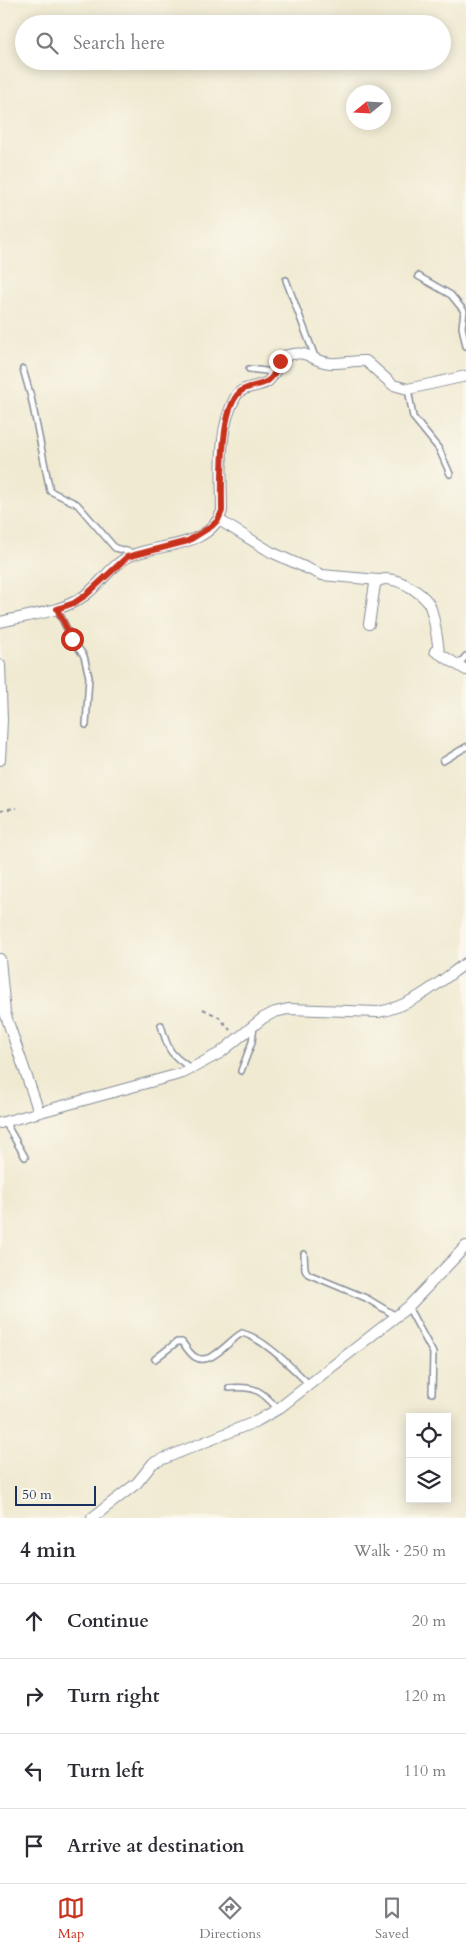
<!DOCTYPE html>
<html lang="en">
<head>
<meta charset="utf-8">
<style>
	:root { --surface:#fff; --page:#f2f2f3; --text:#2b2b33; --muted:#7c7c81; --line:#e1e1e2; --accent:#c8321e }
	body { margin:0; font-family:Cardo,serif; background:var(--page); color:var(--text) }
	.controls { position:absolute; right:15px; bottom:15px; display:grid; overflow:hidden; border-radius:0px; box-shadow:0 2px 12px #0003 }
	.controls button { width:45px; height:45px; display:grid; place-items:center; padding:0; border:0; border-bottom:1px solid var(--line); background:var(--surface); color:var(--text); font:25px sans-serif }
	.compass { position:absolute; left:346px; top:85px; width:45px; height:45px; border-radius:50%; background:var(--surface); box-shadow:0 2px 12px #0003; rotate:252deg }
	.scale { position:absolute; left:15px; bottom:12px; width:81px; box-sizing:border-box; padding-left:5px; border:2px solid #1b2f5e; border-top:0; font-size:14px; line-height:18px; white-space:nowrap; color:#1b2f5e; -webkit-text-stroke:4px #fbf7ec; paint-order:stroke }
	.stop { position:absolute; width:15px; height:15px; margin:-11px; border:4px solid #c8321e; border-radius:50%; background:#fff }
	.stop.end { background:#c8321e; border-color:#fff; box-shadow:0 1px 5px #0008 }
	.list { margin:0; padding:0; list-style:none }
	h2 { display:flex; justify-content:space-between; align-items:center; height:65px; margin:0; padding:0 20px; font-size:21px }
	h2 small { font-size:16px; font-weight:400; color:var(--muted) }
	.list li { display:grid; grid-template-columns:32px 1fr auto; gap:15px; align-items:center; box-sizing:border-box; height:75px; padding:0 20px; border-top:1px solid var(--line) }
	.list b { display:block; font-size:19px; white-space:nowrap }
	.list em { font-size:16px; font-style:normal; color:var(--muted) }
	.icon { flex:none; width:28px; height:28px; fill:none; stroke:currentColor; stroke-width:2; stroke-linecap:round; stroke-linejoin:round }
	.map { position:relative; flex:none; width:466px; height:1518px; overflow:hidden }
	.search { position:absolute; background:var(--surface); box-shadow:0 2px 12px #0003; left:15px; right:15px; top:15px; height:55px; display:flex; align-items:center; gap:12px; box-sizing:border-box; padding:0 18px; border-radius:28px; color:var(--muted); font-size:19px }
	.sheet { height:365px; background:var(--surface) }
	nav { display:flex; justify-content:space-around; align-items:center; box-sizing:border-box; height:70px; border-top:1px solid var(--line); background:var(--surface); font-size:14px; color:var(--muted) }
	nav a { display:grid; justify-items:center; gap:2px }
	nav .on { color:var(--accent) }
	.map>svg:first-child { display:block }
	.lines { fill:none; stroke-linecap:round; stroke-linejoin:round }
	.service-casing { stroke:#868c98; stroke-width:8 }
	.minor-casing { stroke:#868c98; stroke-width:12 }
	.path { stroke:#868c98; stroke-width:2; stroke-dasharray:4 4; stroke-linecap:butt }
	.service { stroke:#fff; stroke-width:5 }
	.minor { stroke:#fff; stroke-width:10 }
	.route { stroke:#c8321e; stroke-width:6 }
</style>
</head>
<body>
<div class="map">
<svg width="466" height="1518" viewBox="0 0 466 1518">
	<rect width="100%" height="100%" fill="#fbf7ec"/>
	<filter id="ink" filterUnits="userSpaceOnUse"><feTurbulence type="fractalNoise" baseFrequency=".02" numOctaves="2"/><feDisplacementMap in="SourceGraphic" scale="10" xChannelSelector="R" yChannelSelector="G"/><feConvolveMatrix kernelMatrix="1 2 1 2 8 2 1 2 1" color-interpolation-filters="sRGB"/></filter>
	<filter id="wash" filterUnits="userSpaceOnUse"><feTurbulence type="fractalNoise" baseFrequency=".0096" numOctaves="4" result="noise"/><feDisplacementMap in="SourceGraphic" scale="20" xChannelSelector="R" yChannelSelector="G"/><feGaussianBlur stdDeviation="1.12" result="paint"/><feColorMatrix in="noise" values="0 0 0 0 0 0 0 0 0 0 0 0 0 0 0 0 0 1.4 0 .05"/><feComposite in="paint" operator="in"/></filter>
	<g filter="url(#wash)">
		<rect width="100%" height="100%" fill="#f0ead2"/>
	</g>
	<g filter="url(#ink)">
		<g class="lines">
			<g class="service-casing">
				<g id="service">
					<path d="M418 276 451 295 464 311 462 327 466 346"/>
					<path d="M286 280 315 357"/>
					<path d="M23 369 31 397 50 491 77 504 115 548 134 553"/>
					<path d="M249 369 274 372"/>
					<path d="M408 389 413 417 439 449 450 474"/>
					<path d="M57 609 72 639 84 656 89 677 86 725"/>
					<path d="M459 664 466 656"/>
					<path d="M443 761 466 747"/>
					<path d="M161 1025C168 1050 169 1054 192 1069"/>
					<path d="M241 1071 252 1042 254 1026"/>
					<path d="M5 1122 25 1157"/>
					<path d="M304 1254 305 1269 308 1274 366 1298 396 1316"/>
					<path d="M408 1307 433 1353 432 1393"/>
					<path d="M155 1359 177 1342H182C186 1347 190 1354 195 1357 211 1367 230 1339 242 1333 265 1339 293 1369 310 1385"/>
					<path d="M229 1388C255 1386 261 1390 278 1409"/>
				</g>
			</g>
			<g class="minor-casing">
				<g id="minor">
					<path d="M219 520 271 552 322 575 378 580"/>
					<path d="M0 622C27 615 60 613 84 596 100 585 112 564 130 556 159 543 209 549 222 511 222 474 217 429 236 396 243 385 257 388 267 382 275 377 277 363 284 356 311 348 308 361 330 363 342 364 354 360 366 361L393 385 408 389 466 376"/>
					<path d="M369 624 375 584C387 569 424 592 430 606 435 620 437 637 439 652"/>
					<path d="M435 651 466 670"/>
					<path d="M0 665 2 720 0 760"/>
					<path d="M0 959 5 1013 39 1112"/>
					<path d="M0 1123 183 1073 220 1053 263 1018 275 1012 288 1009 378 1012C413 1006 438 983 466 963"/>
					<path d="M92 1518 137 1483 153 1463 257 1421 278 1409 408 1307 466 1246"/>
				</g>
			</g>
			<g class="path">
				<path d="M0 810 17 808"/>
				<path d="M203 1009 219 1017 230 1030"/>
			</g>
			<use href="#service" class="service"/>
			<use href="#minor" class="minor"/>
		</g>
	</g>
	<g class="lines" filter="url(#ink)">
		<path class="route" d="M72 639 57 609 74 603 86 595 127 557 188 541 212 526 218 520 222 511C222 484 219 410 240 392 248 384 264 387 271 378 275 374 277 366 280 361"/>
	</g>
</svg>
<div class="controls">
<button><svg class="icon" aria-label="locate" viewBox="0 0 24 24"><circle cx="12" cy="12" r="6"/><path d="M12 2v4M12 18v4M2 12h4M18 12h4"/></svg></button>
<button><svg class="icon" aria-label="layers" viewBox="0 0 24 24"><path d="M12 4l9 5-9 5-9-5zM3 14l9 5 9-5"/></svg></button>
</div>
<svg class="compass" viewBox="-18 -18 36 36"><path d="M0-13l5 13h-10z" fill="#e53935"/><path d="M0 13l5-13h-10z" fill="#7c7c81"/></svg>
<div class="scale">50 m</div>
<div class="stop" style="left:72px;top:639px"></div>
<div class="stop end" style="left:280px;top:361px"></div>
<div class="search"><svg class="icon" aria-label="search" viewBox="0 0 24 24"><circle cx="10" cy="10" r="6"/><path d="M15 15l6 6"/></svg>Search here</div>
</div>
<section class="sheet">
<h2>4 min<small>Walk · 250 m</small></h2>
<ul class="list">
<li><svg class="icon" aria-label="ahead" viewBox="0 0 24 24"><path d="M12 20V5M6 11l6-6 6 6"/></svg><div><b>Continue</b></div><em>20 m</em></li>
<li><svg class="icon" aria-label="right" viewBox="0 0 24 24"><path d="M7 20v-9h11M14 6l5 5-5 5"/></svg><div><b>Turn right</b></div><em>120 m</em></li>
<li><svg class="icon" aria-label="left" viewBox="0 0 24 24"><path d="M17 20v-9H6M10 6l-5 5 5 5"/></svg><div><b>Turn left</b></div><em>110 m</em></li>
<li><svg class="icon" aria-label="arrive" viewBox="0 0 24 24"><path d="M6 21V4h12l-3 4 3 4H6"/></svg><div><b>Arrive at destination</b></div></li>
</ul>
</section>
<nav>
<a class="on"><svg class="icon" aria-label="map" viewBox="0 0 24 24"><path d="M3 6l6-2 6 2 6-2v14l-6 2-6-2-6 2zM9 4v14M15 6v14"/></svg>Map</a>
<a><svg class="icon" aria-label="directions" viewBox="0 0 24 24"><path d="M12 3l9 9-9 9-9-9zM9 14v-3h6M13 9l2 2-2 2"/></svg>Directions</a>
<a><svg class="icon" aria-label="saved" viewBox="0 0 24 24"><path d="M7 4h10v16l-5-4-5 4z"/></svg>Saved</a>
</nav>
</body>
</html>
